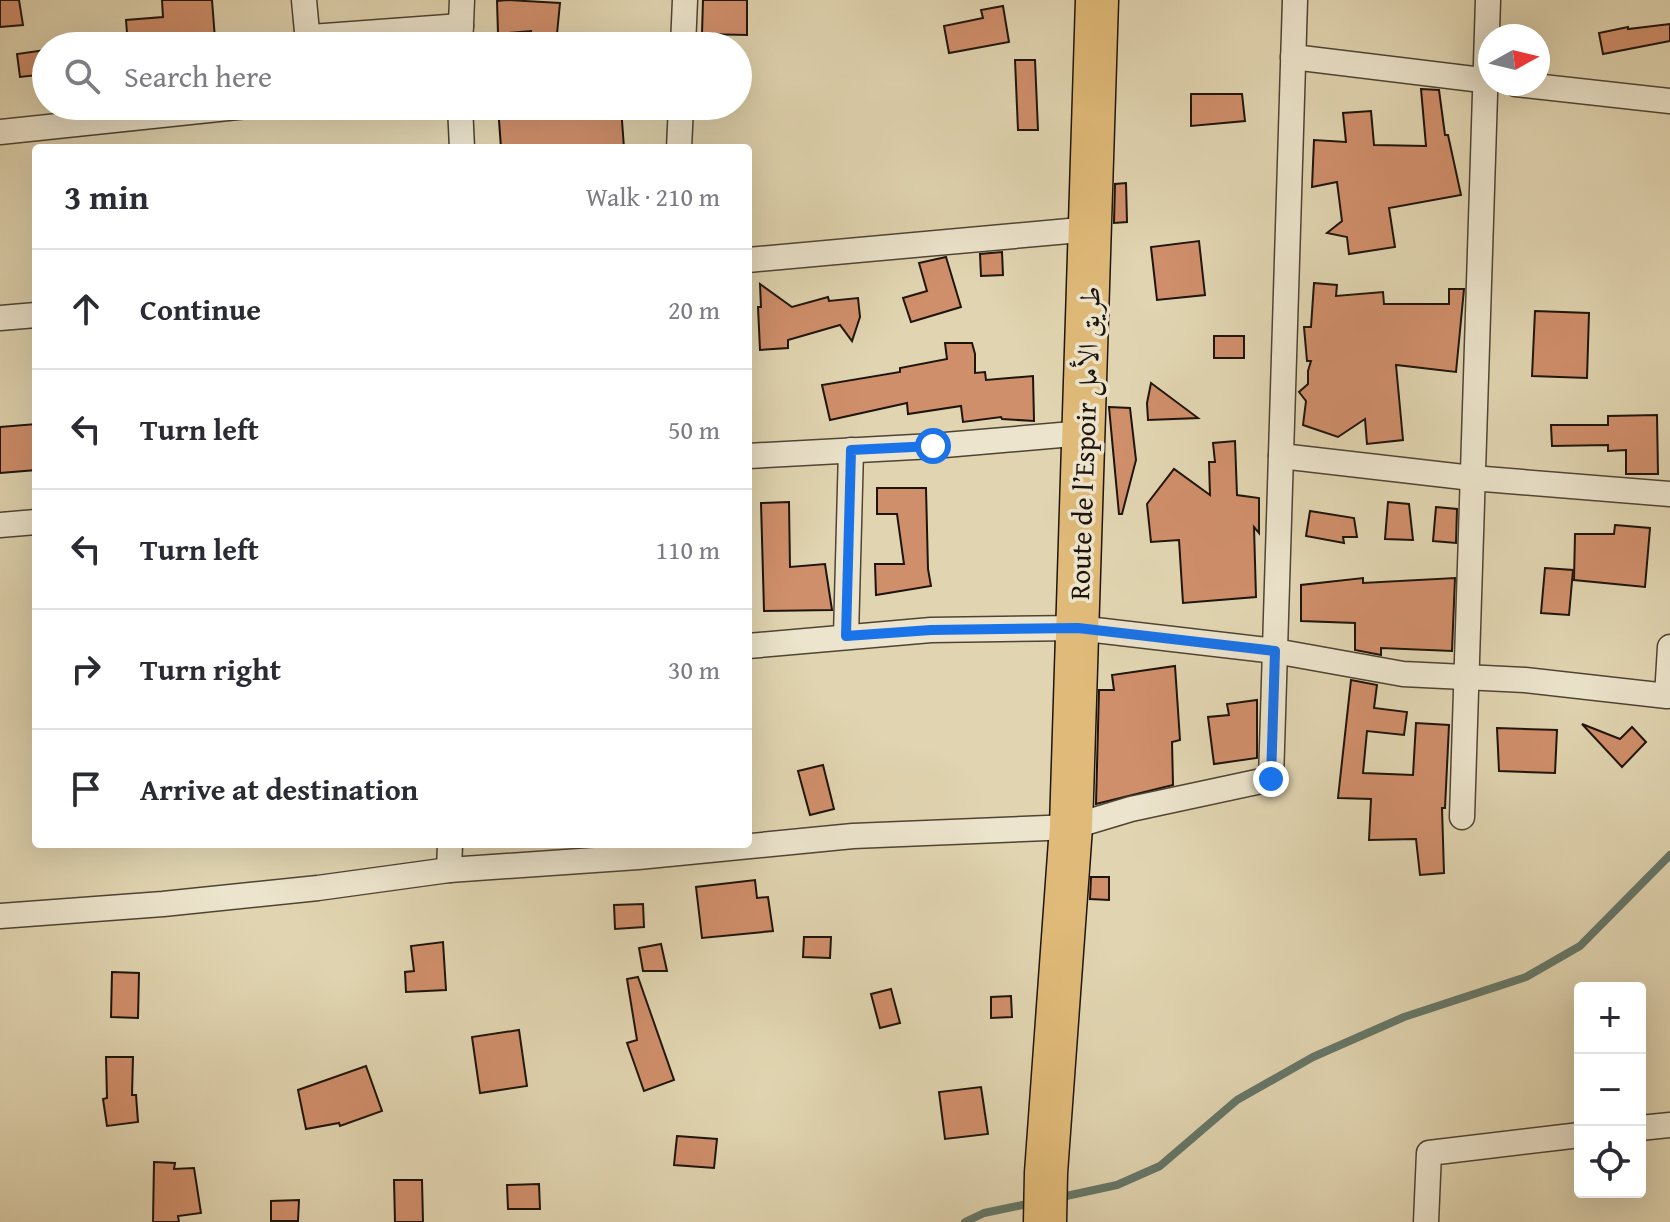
<!DOCTYPE html>
<html lang="en">
<head>
<meta charset="utf-8">
<style>
	:root { --surface:#fff; --page:#f2f2f3; --text:#2b2b33; --muted:#7c7c81; --line:#e1e1e2 }
	body { margin:0; font-family:"Gentium Book Plus",Amiri,serif; background:var(--page); color:var(--text) }
	.controls { position:absolute; right:24px; bottom:24px; display:grid; overflow:hidden; border-radius:8px; box-shadow:0 8px 32px #0002 }
	.controls button { width:72px; height:72px; display:grid; place-items:center; padding:0; border:0; border-bottom:2px solid var(--line); background:var(--surface); color:var(--text); font:40px sans-serif }
	.compass { position:absolute; left:1478px; top:24px; width:72px; height:72px; border-radius:50%; background:var(--surface); box-shadow:0 8px 32px #0002; rotate:82deg }
	.stop { position:absolute; width:24px; height:24px; margin:-18px; border:6px solid #1a73e8; border-radius:50%; background:#fff }
	.stop.end { background:#1a73e8; border-color:#fff; box-shadow:0 2px 8px #0008 }
	.list { margin:0; padding:0; list-style:none }
	h2 { display:flex; justify-content:space-between; align-items:center; height:104px; margin:0; padding:0 32px; font-size:34px }
	h2 small { font-size:26px; font-weight:400; color:var(--muted) }
	.list li { display:grid; grid-template-columns:52px 1fr auto; gap:24px; align-items:center; box-sizing:border-box; height:120px; padding:0 32px; border-top:2px solid var(--line) }
	.list b { display:block; font-size:30px; white-space:nowrap }
	.list em { font-size:26px; font-style:normal; color:var(--muted) }
	.icon { flex:none; width:44px; height:44px; fill:none; stroke:currentColor; stroke-width:2; stroke-linecap:round; stroke-linejoin:round }
	.map { position:relative; flex:none; width:1670px; height:1222px; overflow:hidden }
	.search { position:absolute; background:var(--surface); box-shadow:0 8px 32px #0002; left:32px; top:32px; width:720px; height:88px; display:flex; align-items:center; gap:20px; box-sizing:border-box; padding:0 28px; border-radius:44px; color:var(--muted); font-size:30px }
	.panel { position:absolute; background:var(--surface); box-shadow:0 8px 32px #0002; left:32px; top:144px; width:720px; height:704px; border-radius:8px }
	.map>svg:first-child { display:block }
	.lines { fill:none; stroke-linecap:round; stroke-linejoin:round }
	.stream { stroke:#657768; stroke-width:8 }
	.building { fill:#d08f6b; stroke:#1e140b; stroke-width:2 }
	.street-casing { stroke:#4f4434; stroke-width:27 }
	.highway-casing { stroke:#1e140b; stroke-width:45 }
	.street { stroke:#ece4cc; stroke-width:24 }
	.highway { stroke:#e0ba78; stroke-width:42 }
	.route { stroke:#1a73e8; stroke-width:10 }
	.labels { text-anchor:middle; dominant-baseline:central; stroke-width:7; stroke-linejoin:round; paint-order:stroke }
	.street-label { font-size:28px; fill:#1e140b; stroke:#ece4cc }
</style>
</head>
<body>
<div class="map">
<svg width="1670" height="1222" viewBox="0 0 1670 1222">
	<rect width="100%" height="100%" fill="#e1d5b1"/>
	<filter id="stains"><feTurbulence type="fractalNoise" baseFrequency=".0025" numOctaves="4"/><feColorMatrix values="0 0 0 0 .2 0 0 0 0 .09 0 0 0 0 .02 0 0 0 .5 -.17"/></filter>
	<radialGradient id="worn" r=".72"><stop offset=".6" stop-color="#630" stop-opacity="0"/><stop offset="1" stop-color="#630" stop-opacity=".3"/></radialGradient>
	<g class="lines">
		<g class="stream">
			<path d="M1057 1198 1117 1185 1160 1166 1237 1100 1313 1057 1404 1017 1526 977 1580 946 1670 855"/>
			<path d="M965 1222 984 1213 1032 1203"/>
		</g>
	</g>
	<g class="building">
		<path d="M0 0H19L23 25 0 27Z"/>
		<path d="M162 0H212L215 39 168 43 167 46H128L126 20 163 17Z"/>
		<path d="M507 0 560 3 556 44 530 41 531 31 498 34 497 1Z"/>
		<path d="M703 0H747V35L702 34Z"/>
		<path d="M1003 6 1009 42 949 53 944 26 983 18 981 10Z"/>
		<path d="M1670 24V41L1603 54 1599 33 1628 27V29Z"/>
		<path d="M46 50V74L20 77 17 54Z"/>
		<path d="M1015 60H1035L1038 130H1018Z"/>
		<path d="M1421 89 1439 90 1445 135H1448L1461 195 1389 208 1395 247 1349 254 1347 237 1327 233 1342 221 1337 182 1312 187 1314 140 1346 142 1343 113 1371 111 1374 145 1426 146Z"/>
		<path d="M1191 94H1242L1245 121 1191 126Z"/>
		<path d="M498 106H570V111L621 107 624 148H501Z"/>
		<path d="M1126 183 1127 222 1114 223 1115 184Z"/>
		<path d="M1199 241 1205 295 1157 300 1151 247Z"/>
		<path d="M1002 252 1003 275 981 276 980 254Z"/>
		<path d="M946 257 961 307 911 322 903 298 927 291 919 263Z"/>
		<path d="M1314 283 1337 285 1336 296 1383 292 1384 304H1449V289H1464L1456 372 1396 365 1403 440 1367 444 1365 419 1338 437 1303 425 1306 401 1299 392 1308 384V371L1311 361H1307L1304 327H1311Z"/>
		<path d="M760 284 792 307 828 297 829 301 858 298 860 317 852 341 840 325 788 340V348L760 350 758 307H761Z"/>
		<path d="M1535 311 1589 313 1587 378 1532 376Z"/>
		<rect x="1214" y="336" width="30" height="22"/>
		<path d="M945 343H972L975 354V373L985 372 986 380 1033 376 1034 421 1002 419 1001 417 963 422 961 406 908 414 907 403 830 420 822 385 900 372V368L947 359Z"/>
		<path d="M1151 383 1198 418 1148 420 1147 403Z"/>
		<path d="M1109 407 1130 408 1136 460 1122 514H1119Z"/>
		<path d="M1657 415 1658 474H1626V450L1608 451V445L1552 446 1551 425H1608V416Z"/>
		<path d="M36 424V470L0 473V427Z"/>
		<path d="M1235 441 1237 495 1259 498V533L1254 527 1256 597 1183 603 1179 540 1151 542 1147 504 1174 469 1210 495 1209 462H1215L1213 443Z"/>
		<path d="M877 488H926L928 569 931 586 876 595 875 564H904L897 514H877Z"/>
		<path d="M789 502 790 567 825 564 832 610 764 611 761 503Z"/>
		<path d="M1388 502 1409 504 1413 540 1385 539Z"/>
		<path d="M1436 507 1457 509 1456 543 1433 541Z"/>
		<path d="M1310 511 1354 518 1357 537H1343L1344 543 1306 536Z"/>
		<path d="M1615 525 1650 528 1645 587 1574 580 1575 534H1614Z"/>
		<path d="M1545 568 1573 570 1569 615 1541 613Z"/>
		<path d="M1363 578V583L1455 578 1452 651 1381 648V655L1355 650V623L1301 621V585Z"/>
		<path d="M1175 666 1180 740 1172 742 1173 785 1096 804 1099 690H1114L1112 675Z"/>
		<path d="M1351 680 1377 685 1374 708 1407 712 1404 735 1367 731 1363 773 1413 775 1416 723 1449 725 1445 808H1442L1444 873 1420 875 1416 839 1369 840 1371 799 1338 798Z"/>
		<path d="M1257 700V758L1214 764 1208 717 1229 715 1227 704Z"/>
		<path d="M1582 724 1620 739 1632 727 1646 742 1622 767Z"/>
		<path d="M1497 728 1557 730 1555 773 1499 771Z"/>
		<path d="M823 765 834 809 810 815 798 771Z"/>
		<path d="M1091 877H1109V900L1090 899Z"/>
		<path d="M755 880 757 898 768 897 773 931 702 938 696 887Z"/>
		<path d="M643 904 644 927 615 929 614 905Z"/>
		<path d="M804 937H831L830 958 803 957Z"/>
		<path d="M443 942 446 990 406 992 405 972 414 971 411 946Z"/>
		<path d="M661 944 667 971H643L639 948Z"/>
		<path d="M112 972 139 973 138 1018 111 1017Z"/>
		<path d="M638 977 674 1080 644 1091 627 1043 637 1040 627 979Z"/>
		<path d="M891 989 900 1023 880 1028 871 994Z"/>
		<path d="M1011 996 1012 1017 991 1018V997Z"/>
		<path d="M519 1030 527 1086 480 1093 472 1037Z"/>
		<path d="M106 1057H133L132 1095H136L138 1122 107 1126 103 1099 107 1098Z"/>
		<path d="M366 1066 382 1111 340 1126 339 1123 306 1129 298 1090Z"/>
		<path d="M981 1087 988 1134 945 1139 939 1092Z"/>
		<path d="M677 1136 717 1139 714 1168 674 1165Z"/>
		<path d="M154 1162 175 1163 174 1169 194 1168 201 1213 178 1216 179 1222H153Z"/>
		<path d="M394 1180H422L423 1222H395Z"/>
		<path d="M539 1184 540 1209H508L507 1185Z"/>
		<path d="M299 1200 298 1221H271V1201Z"/>
	</g>
	<g class="lines">
		<g class="street-casing">
			<g id="street">
				<path d="M304 0 307 32 311 37 461 26"/>
				<path d="M460 46 462 0"/>
				<path d="M683 46 685 0"/>
				<path d="M1293 57 1490 81"/>
				<path d="M1516 84 1670 101"/>
				<path d="M460 106 462 148"/>
				<path d="M0 132 247 106"/>
				<path d="M679 148 681 106"/>
				<path d="M748 260 1091 229"/>
				<path d="M0 318 36 315"/>
				<path d="M748 456 933 446 1084 433"/>
				<path d="M1281 456 1472 478 1670 494"/>
				<path d="M0 525 36 522"/>
				<path d="M846 636 851 450"/>
				<path d="M748 646 931 630 1078 628 1275 651 1403 674 1525 680 1667 696 1670 647"/>
				<path d="M1462 817 1488 0"/>
				<path d="M449 870 450 844"/>
				<path d="M0 916 163 904 318 888 449 870 638 857 853 836 1071 827 1131 809 1271 779 1295 0"/>
				<path d="M1640 1128 1670 1125"/>
				<path d="M1426 1222 1429 1153 1580 1135"/>
			</g>
		</g>
		<g class="highway-casing">
			<path id="highway" d="M1045 1222 1046 1173 1071 827 1097 0"/>
		</g>
		<use href="#street" class="street"/>
		<use href="#highway" class="highway"/>
	</g>
	<g class="lines">
		<path class="route" d="M933 446 851 450 846 636 931 630 1078 628 1275 651 1271 779"/>
	</g>
	<g class="labels">
		<g class="street-label">
			<text transform="translate(1084 443) rotate(-88)">Route de l’Espoir طريق الأمل</text>
		</g>
	</g>
	<rect width="100%" height="100%" filter="url(#stains)"/>
	<rect width="100%" height="100%" fill="url(#worn)"/>
</svg>
<div class="controls">
<button>+</button>
<button>−</button>
<button><svg class="icon" aria-label="locate" viewBox="0 0 24 24"><circle cx="12" cy="12" r="6"/><path d="M12 2v4M12 18v4M2 12h4M18 12h4"/></svg></button>
</div>
<svg class="compass" viewBox="-18 -18 36 36"><path d="M0-13l5 13h-10z" fill="#e53935"/><path d="M0 13l5-13h-10z" fill="#7c7c81"/></svg>
<div class="stop" style="left:933px;top:446px"></div>
<div class="stop end" style="left:1271px;top:779px"></div>
<div class="search"><svg class="icon" aria-label="search" viewBox="0 0 24 24"><circle cx="10" cy="10" r="6"/><path d="M15 15l6 6"/></svg>Search here</div>
<section class="panel">
<h2>3 min<small>Walk · 210 m</small></h2>
<ul class="list">
<li><svg class="icon" aria-label="ahead" viewBox="0 0 24 24"><path d="M12 20V5M6 11l6-6 6 6"/></svg><div><b>Continue</b></div><em>20 m</em></li>
<li><svg class="icon" aria-label="left" viewBox="0 0 24 24"><path d="M17 20v-9H6M10 6l-5 5 5 5"/></svg><div><b>Turn left</b></div><em>50 m</em></li>
<li><svg class="icon" aria-label="left" viewBox="0 0 24 24"><path d="M17 20v-9H6M10 6l-5 5 5 5"/></svg><div><b>Turn left</b></div><em>110 m</em></li>
<li><svg class="icon" aria-label="right" viewBox="0 0 24 24"><path d="M7 20v-9h11M14 6l5 5-5 5"/></svg><div><b>Turn right</b></div><em>30 m</em></li>
<li><svg class="icon" aria-label="arrive" viewBox="0 0 24 24"><path d="M6 21V4h12l-3 4 3 4H6"/></svg><div><b>Arrive at destination</b></div></li>
</ul>
</section>
</div>
</body>
</html>
